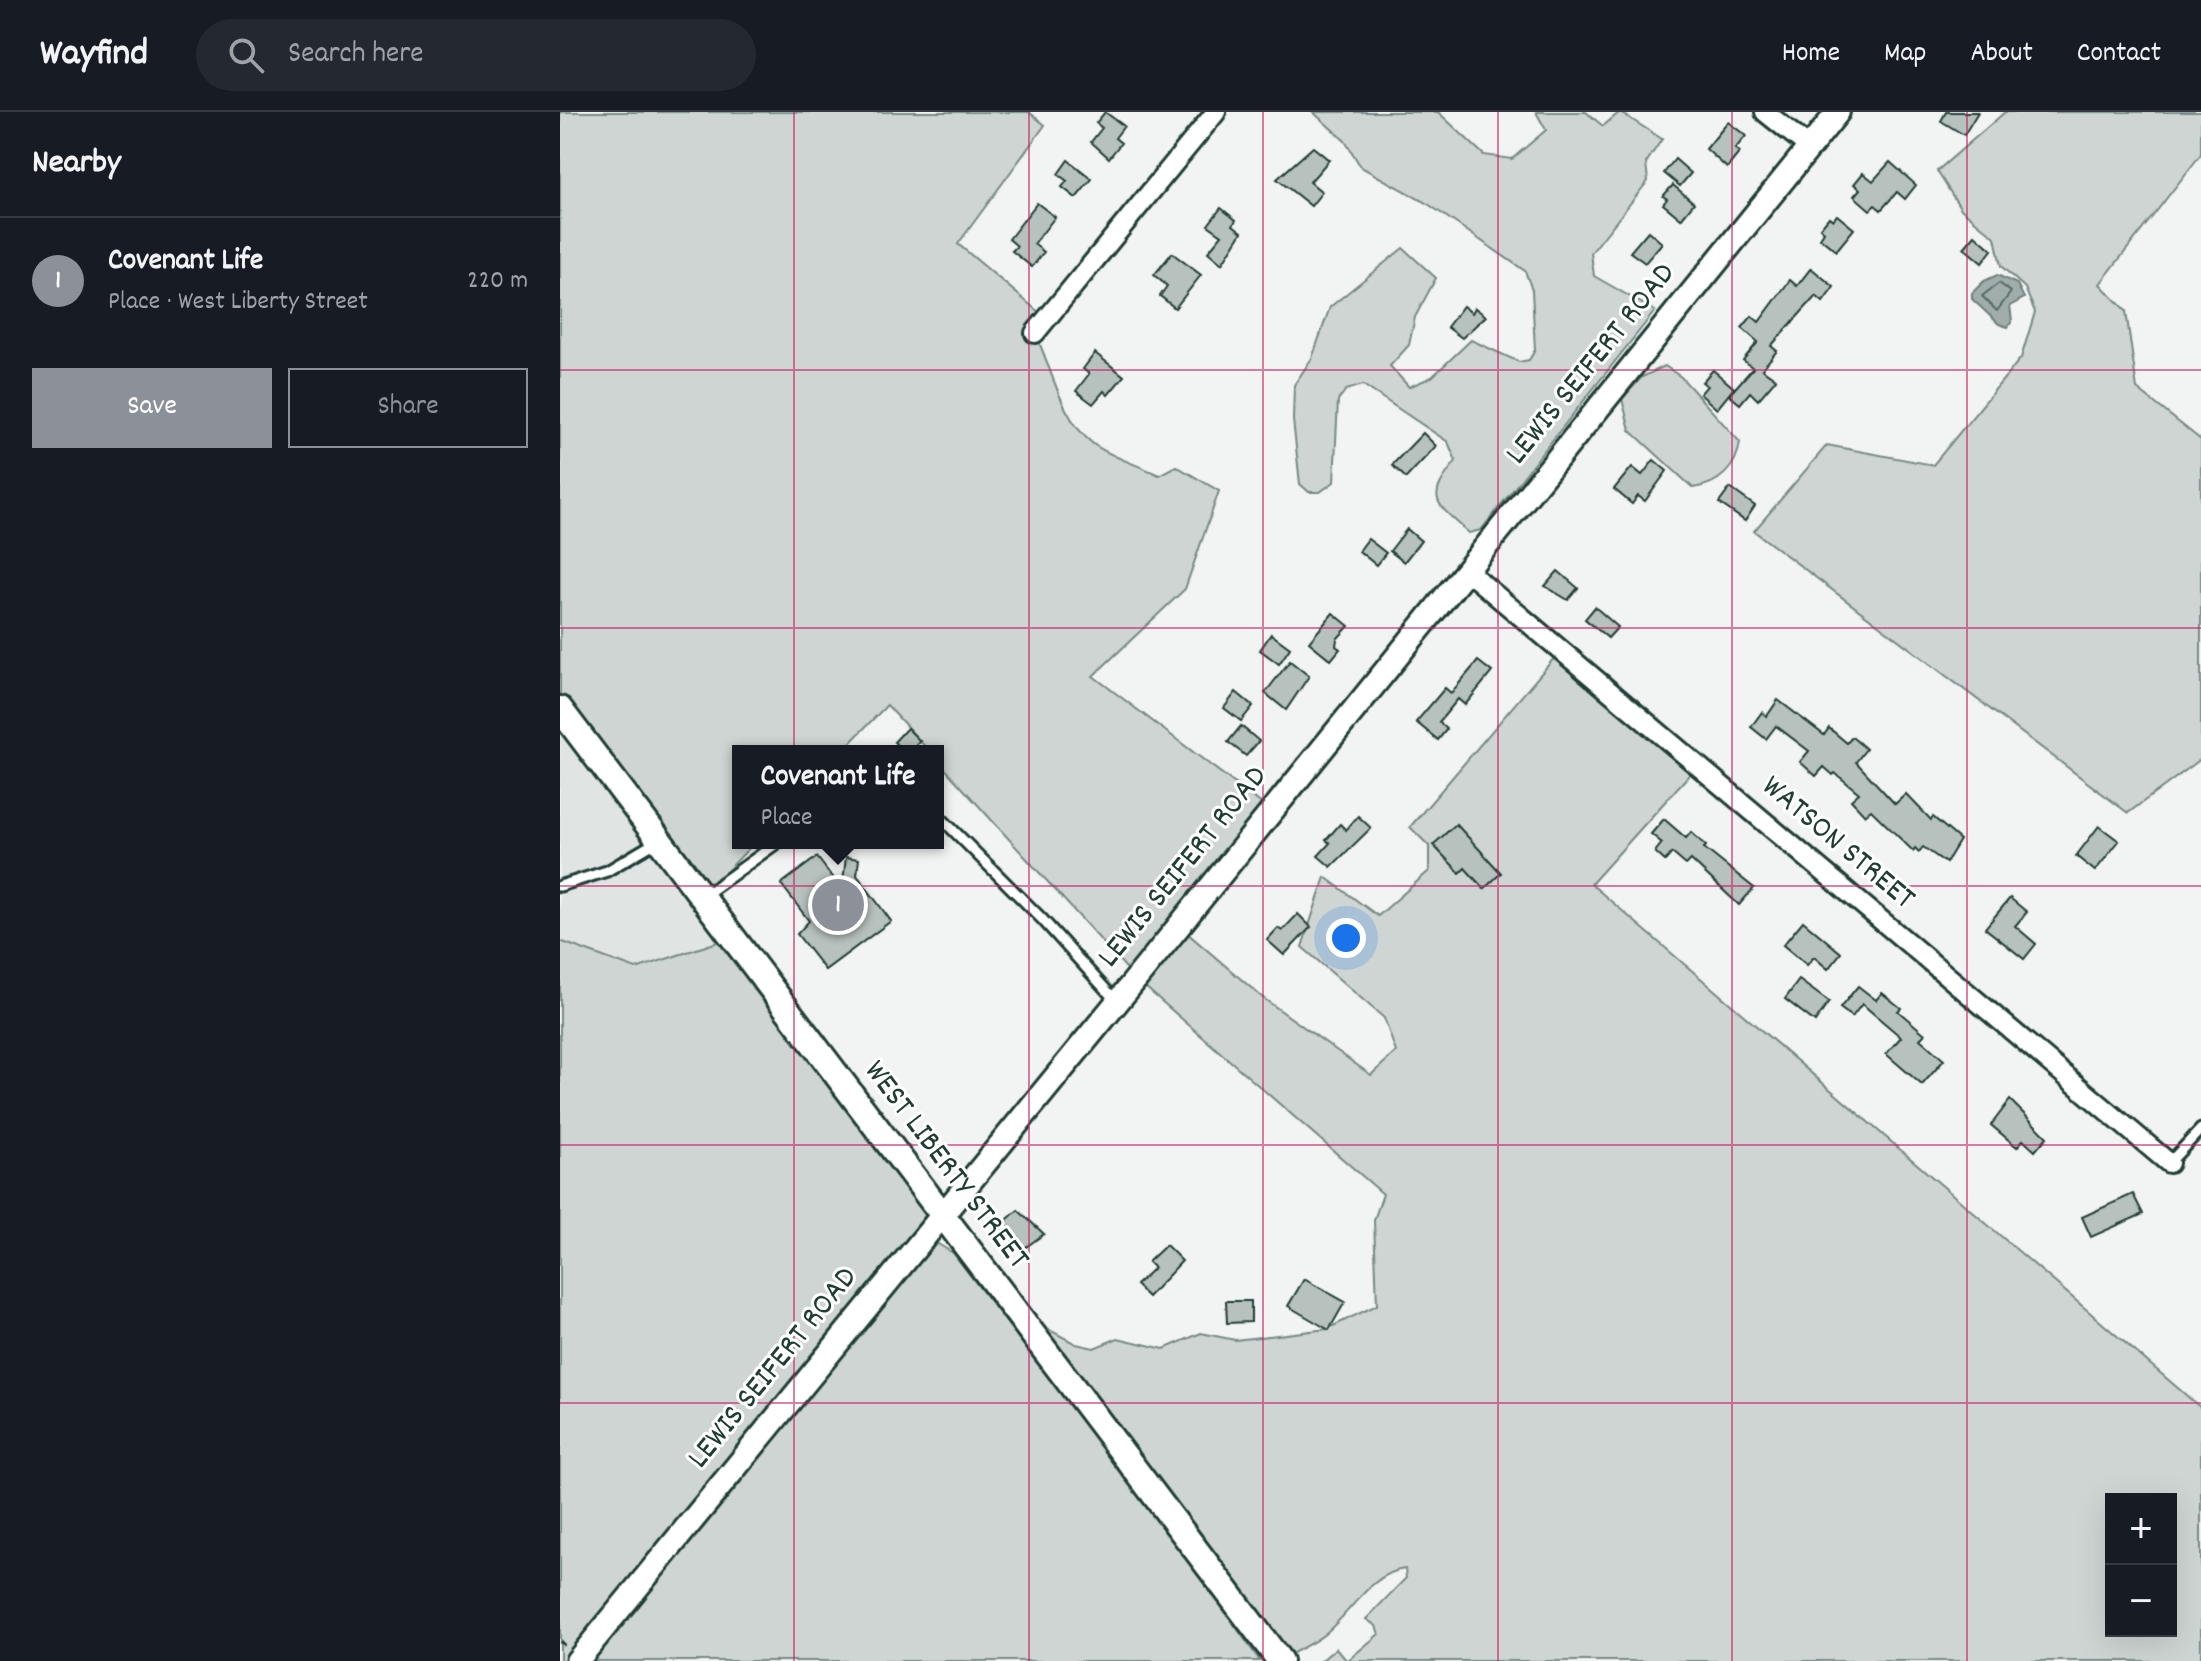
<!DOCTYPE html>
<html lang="en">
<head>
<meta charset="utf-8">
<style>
	:root { --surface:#171b24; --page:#242831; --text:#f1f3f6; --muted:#9ea1a6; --line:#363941; --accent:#8c9099 }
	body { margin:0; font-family:Dekko,sans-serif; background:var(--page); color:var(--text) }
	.controls { position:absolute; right:24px; bottom:24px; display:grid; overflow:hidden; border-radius:0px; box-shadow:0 8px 32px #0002 }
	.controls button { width:72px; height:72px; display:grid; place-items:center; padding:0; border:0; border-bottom:2px solid var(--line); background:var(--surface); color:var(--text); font:40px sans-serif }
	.you { position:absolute; left:786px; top:826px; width:28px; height:28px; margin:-20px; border:6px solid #fff; border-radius:50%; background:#1a73e8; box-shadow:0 0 0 12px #1a73e833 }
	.badge { display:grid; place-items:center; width:52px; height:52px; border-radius:50%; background:var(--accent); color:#fff; font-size:26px; font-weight:700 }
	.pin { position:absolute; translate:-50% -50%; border:4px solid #fff; box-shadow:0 2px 8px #0006 }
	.popup { position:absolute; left:172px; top:633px; width:212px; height:104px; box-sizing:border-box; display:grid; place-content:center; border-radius:0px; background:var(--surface); filter:drop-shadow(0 2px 6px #0005); font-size:26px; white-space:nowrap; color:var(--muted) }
	.popup b { font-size:30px; color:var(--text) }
	.popup::after { content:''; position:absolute; left:50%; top:100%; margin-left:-16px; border:16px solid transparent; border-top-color:var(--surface) }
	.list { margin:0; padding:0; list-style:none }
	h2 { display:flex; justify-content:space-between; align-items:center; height:104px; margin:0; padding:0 32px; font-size:34px }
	h2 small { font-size:26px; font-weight:400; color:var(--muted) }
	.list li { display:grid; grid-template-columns:52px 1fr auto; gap:24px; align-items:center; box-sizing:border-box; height:128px; padding:0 32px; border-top:2px solid var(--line) }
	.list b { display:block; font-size:30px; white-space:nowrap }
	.list p { margin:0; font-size:26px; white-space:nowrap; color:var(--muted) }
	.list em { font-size:26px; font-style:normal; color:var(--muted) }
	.actions { display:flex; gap:16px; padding:24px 32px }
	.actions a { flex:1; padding:18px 0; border:2px solid var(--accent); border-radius:0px; text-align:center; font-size:28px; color:var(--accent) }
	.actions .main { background:var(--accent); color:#fff }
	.icon { flex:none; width:44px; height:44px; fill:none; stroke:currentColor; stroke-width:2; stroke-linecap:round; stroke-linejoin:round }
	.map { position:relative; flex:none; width:1641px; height:1549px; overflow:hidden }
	header { display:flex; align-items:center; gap:48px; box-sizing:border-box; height:112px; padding:0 40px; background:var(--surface); border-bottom:2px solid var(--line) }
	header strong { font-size:38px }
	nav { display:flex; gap:44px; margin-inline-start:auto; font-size:28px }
	.search { width:560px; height:72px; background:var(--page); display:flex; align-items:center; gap:20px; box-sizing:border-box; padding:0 28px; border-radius:44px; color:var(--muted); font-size:30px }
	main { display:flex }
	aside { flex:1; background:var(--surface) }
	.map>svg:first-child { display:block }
	.built { fill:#e0e4e3 }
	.green { fill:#ced5d3; stroke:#768984; stroke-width:2; fill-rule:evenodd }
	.water { fill:#a1adaa; stroke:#6d807b; stroke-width:2 }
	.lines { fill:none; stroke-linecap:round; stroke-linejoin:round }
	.shore { stroke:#536a63; stroke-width:2 }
	.building { fill:#b7c1bd; stroke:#1f3d34; stroke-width:2 }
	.service-casing { stroke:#1f3d34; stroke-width:15 }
	.minor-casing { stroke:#1f3d34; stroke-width:24 }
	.tertiary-casing { stroke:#1f3d34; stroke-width:28 }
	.secondary-casing { stroke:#1f3d34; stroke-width:30 }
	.path { stroke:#1f3d34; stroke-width:3; stroke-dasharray:6 6; stroke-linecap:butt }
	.service { stroke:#fff; stroke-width:9 }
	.minor { stroke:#fff; stroke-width:18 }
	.tertiary { stroke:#fff; stroke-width:22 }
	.secondary { stroke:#fff; stroke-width:24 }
	.grid { fill:none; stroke:#c2185b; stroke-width:2; stroke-opacity:0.55 }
	.labels { text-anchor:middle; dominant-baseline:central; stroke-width:6; stroke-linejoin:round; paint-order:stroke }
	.street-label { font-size:32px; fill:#1f3d34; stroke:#fff }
</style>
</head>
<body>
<header>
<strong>Wayfind</strong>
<div class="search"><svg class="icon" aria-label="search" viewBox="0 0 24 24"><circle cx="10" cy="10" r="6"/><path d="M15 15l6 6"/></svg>Search here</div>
<nav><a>Home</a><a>Map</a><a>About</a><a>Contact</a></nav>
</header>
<main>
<aside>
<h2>Nearby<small></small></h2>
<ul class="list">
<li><span class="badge">1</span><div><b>Covenant Life</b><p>Place · West Liberty Street</p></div><em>220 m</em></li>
</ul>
<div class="actions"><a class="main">Save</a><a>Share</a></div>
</aside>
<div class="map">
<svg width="1641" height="1549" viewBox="0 0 1641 1549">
	<rect width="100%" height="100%" fill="#f2f3f3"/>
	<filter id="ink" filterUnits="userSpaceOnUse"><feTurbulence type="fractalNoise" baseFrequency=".0125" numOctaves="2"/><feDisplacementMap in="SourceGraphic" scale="16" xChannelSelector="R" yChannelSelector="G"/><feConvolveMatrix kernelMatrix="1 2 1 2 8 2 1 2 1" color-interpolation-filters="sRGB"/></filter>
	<g filter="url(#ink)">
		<path class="built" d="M0 597 173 825 76 857 0 829Z"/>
		<g class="green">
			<path d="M0 0H469L485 13 398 132 487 207 475 221C492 256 500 305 532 331 550 345 579 353 599 363L616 354 659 379 625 477 533 564 711 699 619 814 703 886 811 963 836 940 824 906 742 835 765 765 818 804 869 759V734L850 715 1001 538 1138 653 1031 772 1641 1296V1549H761L776 1536 787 1549 819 1522 816 1514 806 1507 846 1466 845 1457C811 1461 792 1499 767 1520 755 1531 743 1534 730 1543L484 1220 486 1216 516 1232 534 1236 558 1226 604 1237 641 1221 675 1228 767 1217 817 1193 814 1108 823 1082 576 867 378 649V639H369L327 593 282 639H178V731H194L142 785 0 597ZM1551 1387H1611V1519H1551Z"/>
			<path d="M753 0H878L924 43 952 47 986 18 976 0H1026L1043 14 1060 0 1102 27 1086 51 1088 69 1031 141 1034 164 1095 199 921 418 909 421C875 390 865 388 896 349L888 330 803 273 786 278 778 288 774 370 760 380H749L740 372 733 308 734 273 752 246 770 195 843 136 876 166 855 205 849 233 830 254 849 275 872 265 911 228 959 250 969 248 975 238 972 178 965 159 868 92 801 55 785 29Z"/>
			<path d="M1445 0H1641V42L1540 172 1566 199 1577 277 1641 328V647L1568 701 1194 419 1267 333 1373 353 1461 246 1475 200 1465 176 1441 154 1435 125 1401 97 1377 59Z"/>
			<path d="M1105 254 1121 265 1180 330C1177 356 1158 373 1133 376L1070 318 1062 287 1082 265Z"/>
			<path d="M173 825 382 1102 17 1549H0V829L76 857Z"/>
			<path d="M378 1132 393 1141 625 1443 700 1549H32L346 1163 367 1138Z"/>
		</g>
		<path class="water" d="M1437 163 1457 172 1464 186 1450 194 1452 209 1448 215 1439 212 1412 187V181L1424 169Z"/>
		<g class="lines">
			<path class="shore" d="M1439 171 1451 180 1437 199 1422 184Z"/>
		</g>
		<g class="building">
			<path d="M545 0 564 14 555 26 561 31 549 46 531 30 542 16 536 11Z"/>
			<path d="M1386 0H1418L1404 23 1381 9Z"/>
			<path d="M1168 10 1186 24 1175 37 1180 40 1167 56 1146 37Z"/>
			<path d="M753 35 769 48 750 70 762 80 751 94 717 67Z"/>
			<path d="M1115 47 1131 61 1120 74 1104 61Z"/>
			<path d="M508 48 532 67 516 86 502 75 507 69 498 62Z"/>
			<path d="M1330 50 1356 73 1345 87 1337 80 1321 98 1315 93 1310 98 1294 84 1300 77 1294 72 1303 61 1313 69Z"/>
			<path d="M1113 73 1134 91 1121 107 1103 92 1107 87 1103 84Z"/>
			<path d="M477 91 495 105 474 132 484 140 472 155 452 139 457 134 449 127Z"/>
			<path d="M661 96 676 108 673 113 682 120 662 152 648 140 662 123 648 113Z"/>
			<path d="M1277 103 1294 117 1276 139 1260 126 1264 120 1260 116 1269 105 1273 108Z"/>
			<path d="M1088 119 1102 131 1085 151 1070 140Z"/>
			<path d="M1415 123 1432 138 1422 151 1404 136Z"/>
			<path d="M612 141 641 163 615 196 600 184 607 174 594 163Z"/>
			<path d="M1251 156 1274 175 1263 190 1256 184 1211 234 1217 239 1202 257 1216 267 1198 288 1190 280 1180 292 1169 283 1193 256 1183 248 1198 230 1182 216 1192 204 1199 210 1230 168 1237 174Z"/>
			<path d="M903 194 912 201 915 196 926 204 902 226 887 215Z"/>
			<path d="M535 241 564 264 548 283 544 279 533 292 516 279 529 262 523 257Z"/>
			<path d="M1153 258 1174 276 1157 297 1140 282 1147 274 1142 270Z"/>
			<path d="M863 321 876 334 846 366 832 353Z"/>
			<path d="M1094 348 1107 359 1085 389 1078 384 1072 392 1054 377 1072 355 1082 363Z"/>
			<path d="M1170 376 1195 394 1185 409 1159 391Z"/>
			<path d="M847 417 861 429 844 450 830 439Z"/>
			<path d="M808 427 826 441 816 453 799 439Z"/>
			<path d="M998 459 1018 476 1008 488 985 474Z"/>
			<path d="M1035 495 1058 515 1048 526 1025 507Z"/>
			<path d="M773 501 789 514 777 527 776 534 780 537 771 548 749 530Z"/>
			<path d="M711 522 730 536 719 552 700 538Z"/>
			<path d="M730 549 749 564 726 598 705 581Z"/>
			<path d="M918 549 932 560 905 593 898 587 879 610 887 617 878 628 856 610 885 576 891 581Z"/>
			<path d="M676 580 693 594 681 609 664 596Z"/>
			<path d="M1218 588 1264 623 1269 616 1287 631 1292 625 1306 637 1296 650 1335 692 1346 682 1371 708 1373 705 1400 728 1386 751 1363 735 1359 740 1355 736 1353 739 1311 698 1305 703 1291 688 1299 681 1275 661 1273 663 1264 655 1256 664 1240 650 1249 639 1216 614 1206 627 1191 615 1202 600 1207 604Z"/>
			<path d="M681 614 699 629 686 644 668 630Z"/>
			<path d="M347 616 360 629 351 639H343L334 630Z"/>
			<path d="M798 704 811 716 771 755 758 744 770 731 766 728 780 712 786 718Z"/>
			<path d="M1104 707 1126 726 1131 720 1146 734 1144 736 1194 776 1179 793 1131 748 1126 753 1112 741 1105 749 1095 740 1102 731 1091 722Z"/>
			<path d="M896 712 941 761 924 777 905 756 900 761 873 733Z"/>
			<path d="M1539 714 1559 729 1535 759 1516 744Z"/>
			<path d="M257 745 282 778 286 745 299 747 297 763 331 809 265 858 237 822 249 809 221 772Z"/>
			<path d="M1450 786 1467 800 1455 814 1476 832 1464 847 1425 816Z"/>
			<path d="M738 802 751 815 724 843 707 828 718 816 722 819Z"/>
			<path d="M1243 809 1281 841 1268 857 1254 845 1247 853 1223 833Z"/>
			<path d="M1239 868 1269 890 1255 910 1225 887Z"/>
			<path d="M1298 874 1316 888 1322 881 1341 896 1338 899 1365 922 1360 927 1384 948 1362 973 1326 942 1341 925 1302 892 1292 905 1280 896Z"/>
			<path d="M1450 988 1487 1025 1475 1039 1463 1028 1457 1035 1431 1013Z"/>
			<path d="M1573 1082 1583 1102 1531 1125 1522 1105Z"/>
			<path d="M458 1098 484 1122 462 1138 440 1114Z"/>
			<path d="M606 1133 622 1149 588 1185 576 1173 594 1156 588 1150Z"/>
			<path d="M744 1167 785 1190 769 1218 728 1194Z"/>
			<path d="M666 1189H691V1210L667 1211Z"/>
		</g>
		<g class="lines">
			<g class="service-casing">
				<g id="service">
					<path d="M378 703 482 807 557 890"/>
					<path d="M0 774 47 759 96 730"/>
					<path d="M142 785 217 731"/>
					<path d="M1609 1051 1641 1017"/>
				</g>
			</g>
			<g class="minor-casing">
				<g id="minor">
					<path d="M1205 0 1249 35"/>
					<path d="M475 221 656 0"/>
					<path d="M907 459 1609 1051"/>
				</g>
			</g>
			<g class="tertiary-casing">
				<path id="tertiary" d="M17 1549 576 867 1278 0"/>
			</g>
			<g class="secondary-casing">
				<path id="secondary" d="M0 597 720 1549"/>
			</g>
			<path class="path" d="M0 1529 7 1536"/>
			<use href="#service" class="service"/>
			<use href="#minor" class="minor"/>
			<use href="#tertiary" class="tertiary"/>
			<use href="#secondary" class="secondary"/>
		</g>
	</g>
	<path class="grid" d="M234 0V1549M469 0V1549M703 0V1549M938 0V1549M1172 0V1549M1407 0V1549M0 258H1641M0 516H1641M0 774H1641M0 1033H1641M0 1291H1641"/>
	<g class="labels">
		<g class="street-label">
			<text transform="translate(1032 253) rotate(-51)">LEWIS SEIFERT ROAD</text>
			<text transform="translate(1277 732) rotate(40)">WATSON STREET</text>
			<text transform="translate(624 756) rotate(-51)">LEWIS SEIFERT ROAD</text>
			<text transform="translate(385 1054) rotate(53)">WEST LIBERTY STREET</text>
			<text transform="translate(214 1257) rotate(-51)">LEWIS SEIFERT ROAD</text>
		</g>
	</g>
</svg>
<div class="controls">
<button>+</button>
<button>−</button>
</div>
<div class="you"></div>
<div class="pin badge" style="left:278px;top:793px">1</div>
<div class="popup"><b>Covenant Life</b>Place</div>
</div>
</main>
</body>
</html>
